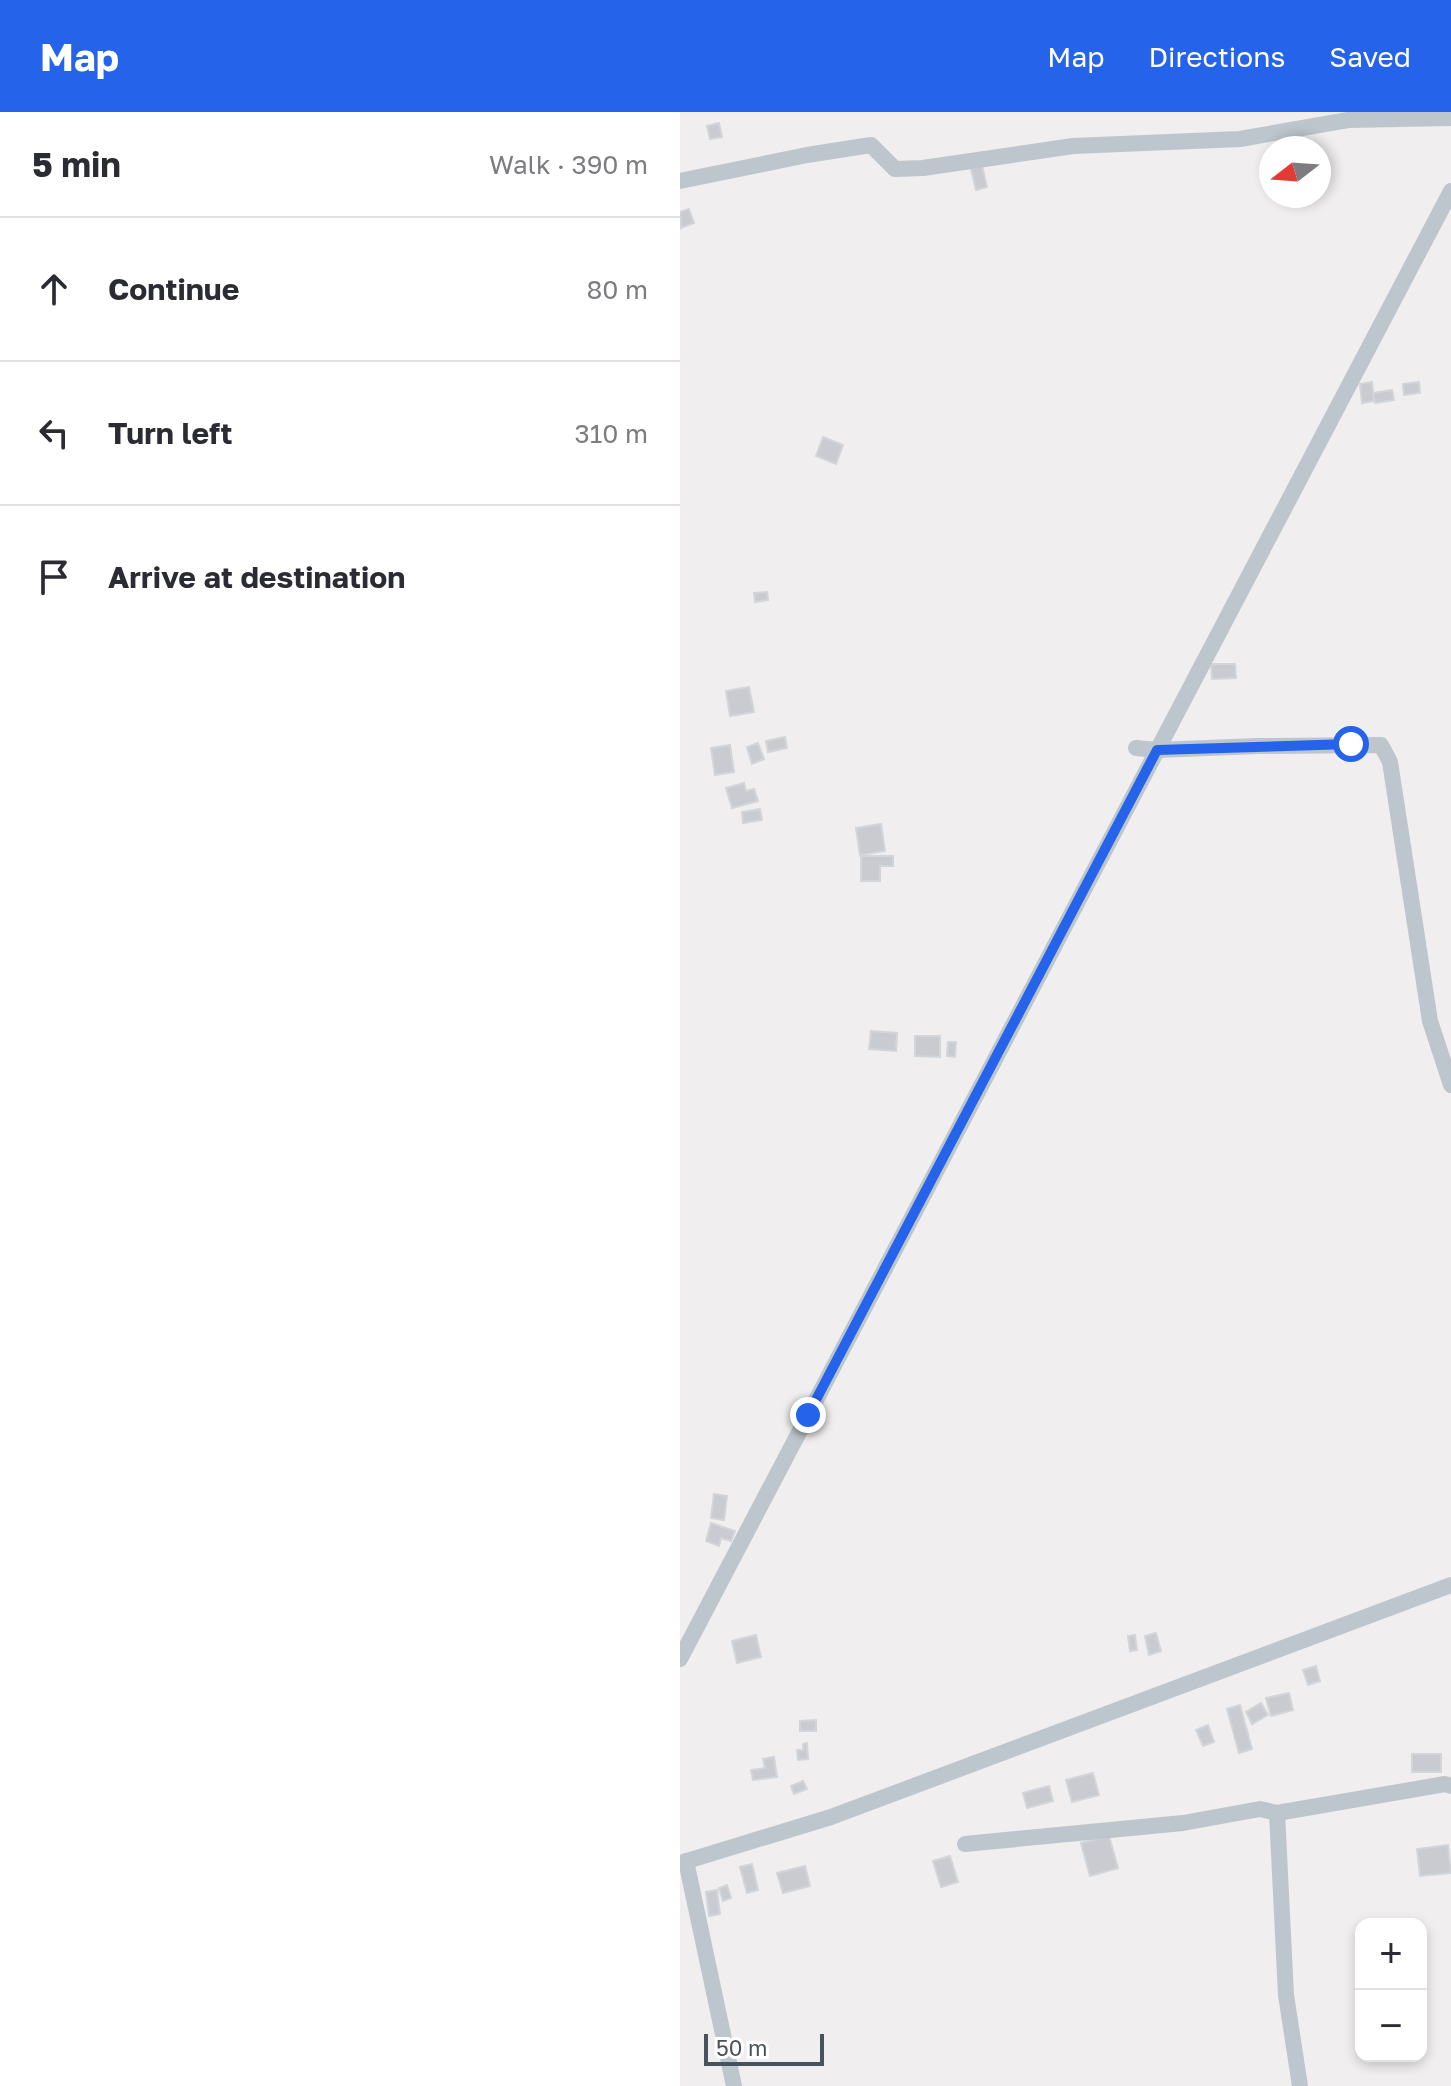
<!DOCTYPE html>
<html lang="en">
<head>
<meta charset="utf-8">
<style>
	:root { --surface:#fff; --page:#f2f2f3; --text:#2b2b33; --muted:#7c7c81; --line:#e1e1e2; --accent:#2563eb }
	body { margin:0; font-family:"Golos Text",sans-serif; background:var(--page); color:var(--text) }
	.controls { position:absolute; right:24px; bottom:24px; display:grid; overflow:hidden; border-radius:16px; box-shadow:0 4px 12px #0003 }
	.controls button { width:72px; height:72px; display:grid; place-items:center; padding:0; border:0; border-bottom:2px solid var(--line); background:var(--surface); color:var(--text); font:40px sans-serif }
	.compass { position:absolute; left:579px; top:24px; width:72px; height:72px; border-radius:50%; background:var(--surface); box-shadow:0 4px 12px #0003; rotate:253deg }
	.scale { position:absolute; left:24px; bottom:20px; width:120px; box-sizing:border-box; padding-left:8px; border:4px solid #48525a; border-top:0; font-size:22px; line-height:28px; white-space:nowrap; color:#48525a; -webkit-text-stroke:6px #fff; paint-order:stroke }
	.stop { position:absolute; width:24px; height:24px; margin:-18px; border:6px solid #2563eb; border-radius:50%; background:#fff }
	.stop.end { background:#2563eb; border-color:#fff; box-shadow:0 2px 8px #0008 }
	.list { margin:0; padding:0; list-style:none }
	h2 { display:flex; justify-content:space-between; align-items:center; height:104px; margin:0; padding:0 32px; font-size:34px }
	h2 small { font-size:26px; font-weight:400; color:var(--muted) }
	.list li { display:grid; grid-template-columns:52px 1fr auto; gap:24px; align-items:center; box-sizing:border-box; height:144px; padding:0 32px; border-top:2px solid var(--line) }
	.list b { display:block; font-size:30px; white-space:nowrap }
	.list em { font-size:26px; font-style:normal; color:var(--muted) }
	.icon { flex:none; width:44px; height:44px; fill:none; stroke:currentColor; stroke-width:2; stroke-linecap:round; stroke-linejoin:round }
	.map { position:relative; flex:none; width:771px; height:1974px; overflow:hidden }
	header { display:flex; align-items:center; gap:48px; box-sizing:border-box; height:112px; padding:0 40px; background:var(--accent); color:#fff }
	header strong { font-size:38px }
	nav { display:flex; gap:44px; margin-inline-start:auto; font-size:28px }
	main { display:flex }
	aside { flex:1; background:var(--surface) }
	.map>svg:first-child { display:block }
	.building { fill:#c9cbd0; stroke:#d2d5d9; stroke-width:2 }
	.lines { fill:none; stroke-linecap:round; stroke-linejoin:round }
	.minor { stroke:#bdc6cc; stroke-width:16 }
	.route { stroke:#2563eb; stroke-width:10 }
</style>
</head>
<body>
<header>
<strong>Map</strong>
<nav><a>Map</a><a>Directions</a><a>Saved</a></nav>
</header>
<main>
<aside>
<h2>5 min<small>Walk · 390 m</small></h2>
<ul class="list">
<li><svg class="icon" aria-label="ahead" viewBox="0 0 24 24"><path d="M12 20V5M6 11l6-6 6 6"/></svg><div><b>Continue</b></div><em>80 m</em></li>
<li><svg class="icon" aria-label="left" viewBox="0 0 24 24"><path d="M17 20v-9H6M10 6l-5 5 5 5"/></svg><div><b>Turn left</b></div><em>310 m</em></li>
<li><svg class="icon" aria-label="arrive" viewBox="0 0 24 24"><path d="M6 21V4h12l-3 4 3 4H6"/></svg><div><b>Arrive at destination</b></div></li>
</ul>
</aside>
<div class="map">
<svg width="771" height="1974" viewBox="0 0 771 1974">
	<rect width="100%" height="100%" fill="#f0eeee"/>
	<g class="building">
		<path d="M39 11 42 25 30 27 27 14Z"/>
		<path d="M302 54 307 75 296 78 291 57Z"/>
		<path d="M9 97 14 111 1 116 0 100Z"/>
		<path d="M692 270 694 289 682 291 680 272Z"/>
		<path d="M739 270 740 281 724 283 723 272Z"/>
		<path d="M712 278 714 288 695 291 693 281Z"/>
		<path d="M143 325 163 333 156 352 136 344Z"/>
		<path d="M87 480 88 488 75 490 74 481Z"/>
		<path d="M531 552H555L556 566 532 567Z"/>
		<path d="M69 575 74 600 50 604 46 579Z"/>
		<path d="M105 625 107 636 88 640 86 629Z"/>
		<path d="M78 631 84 647 72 652 67 635Z"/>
		<path d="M50 633 54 660 35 663 31 636Z"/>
		<path d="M64 671 66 679 74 677 78 689 52 696 46 676Z"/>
		<path d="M80 697 82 708 63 711 62 700Z"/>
		<path d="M201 712 205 739 180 743 176 716Z"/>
		<path d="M181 744H213V754H200V769H181Z"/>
		<path d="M191 919 217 921 216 939 189 937Z"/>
		<path d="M235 924H260V945L235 944Z"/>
		<path d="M268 930H276L275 945 267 944Z"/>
		<path d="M34 1382 47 1384 44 1408 31 1406Z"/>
		<path d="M31 1411 55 1419 51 1429 41 1426 39 1434 26 1429Z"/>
		<path d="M476 1521 481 1539 469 1543 465 1524Z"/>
		<path d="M76 1523 81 1545 57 1551 52 1529Z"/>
		<path d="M455 1523 457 1538 450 1539 448 1524Z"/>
		<path d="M636 1554 640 1569 628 1573 623 1558Z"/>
		<path d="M609 1581 613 1598 591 1604 586 1586Z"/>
		<path d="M581 1591 588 1603 572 1612 566 1600Z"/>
		<path d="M560 1593 572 1637 559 1641 547 1597Z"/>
		<path d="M136 1608V1619H120V1609Z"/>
		<path d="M528 1613 534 1630 523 1634 516 1618Z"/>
		<path d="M127 1631 128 1647 118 1648 117 1638H123V1632Z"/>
		<rect x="732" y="1642" width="29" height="18"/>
		<path d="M94 1645 97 1665 73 1668 71 1658 85 1656 83 1647Z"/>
		<path d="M413 1661 419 1683 392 1690 386 1668Z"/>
		<path d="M123 1669 127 1677 114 1682 111 1674Z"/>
		<path d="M369 1674 373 1689 347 1696 343 1681Z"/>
		<path d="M429 1724 438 1756 410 1764 401 1731Z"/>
		<path d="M768 1733 771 1761 740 1764 737 1737Z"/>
		<path d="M270 1744 278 1770 261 1775 253 1749Z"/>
		<path d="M72 1752 78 1778 67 1781 60 1755Z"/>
		<path d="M125 1754 130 1774 103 1781 97 1761Z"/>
		<path d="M47 1773 51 1786 43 1789 39 1776Z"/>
		<path d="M37 1778 40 1802 29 1804 26 1780Z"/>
	</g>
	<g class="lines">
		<g class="minor">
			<path d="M0 69 127 43 191 33 215 57 243 56 393 34 560 27 668 8 771 6"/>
			<path d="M456 636 477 638 578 634 701 633 710 650 750 909 771 973"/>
			<path d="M0 1547 771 79"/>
			<path d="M597 1701 606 1883 620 1974"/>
			<path d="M285 1732 503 1711 580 1697 597 1701 765 1672 771 1674"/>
			<path d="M6 1749 54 1974"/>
			<path d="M0 1751 151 1705 771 1473"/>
		</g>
	</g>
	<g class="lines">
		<path class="route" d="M128 1303 477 638 671 632"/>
	</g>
</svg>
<div class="controls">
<button>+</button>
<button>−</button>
</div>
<svg class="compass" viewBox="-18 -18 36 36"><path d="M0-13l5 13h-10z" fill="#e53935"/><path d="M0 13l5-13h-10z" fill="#7c7c81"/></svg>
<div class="scale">50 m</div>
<div class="stop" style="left:671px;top:632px"></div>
<div class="stop end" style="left:128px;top:1303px"></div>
</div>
</main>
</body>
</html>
